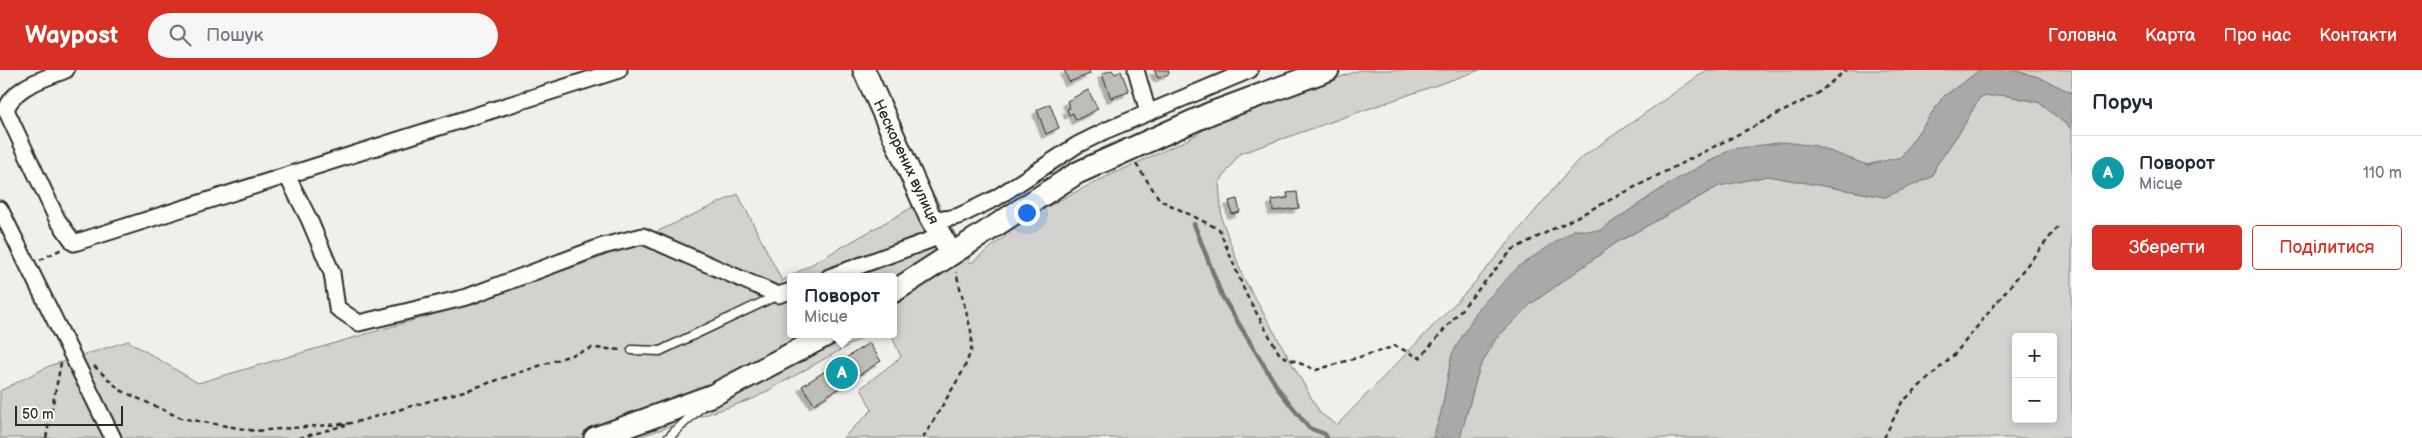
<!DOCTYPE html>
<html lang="uk">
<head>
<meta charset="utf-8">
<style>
	:root { --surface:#fff; --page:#f6f6f7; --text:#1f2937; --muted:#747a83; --line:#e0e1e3; --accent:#d93025 }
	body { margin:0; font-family:"Balsamiq Sans",sans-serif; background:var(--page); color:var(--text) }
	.controls { position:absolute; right:15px; bottom:15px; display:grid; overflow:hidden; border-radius:5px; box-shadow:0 2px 8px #0003 }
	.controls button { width:45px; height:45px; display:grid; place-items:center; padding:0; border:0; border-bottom:1px solid var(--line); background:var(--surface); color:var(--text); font:25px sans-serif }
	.scale { position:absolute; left:15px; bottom:12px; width:108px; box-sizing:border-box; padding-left:5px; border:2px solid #2b2b2b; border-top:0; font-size:14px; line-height:18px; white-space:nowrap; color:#2b2b2b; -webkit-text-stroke:4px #fdfcf7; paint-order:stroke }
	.you { position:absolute; left:1026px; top:142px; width:18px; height:18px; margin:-12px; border:4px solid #fff; border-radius:50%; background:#1a73e8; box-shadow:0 0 0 8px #1a73e833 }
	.badge { display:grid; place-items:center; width:32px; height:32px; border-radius:50%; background:var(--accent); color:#fff; font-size:16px; font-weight:700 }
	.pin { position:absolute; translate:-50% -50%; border:2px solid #fff; box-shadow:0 1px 5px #0006 }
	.popup { position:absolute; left:787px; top:203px; width:110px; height:65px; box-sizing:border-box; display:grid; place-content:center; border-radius:5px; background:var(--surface); filter:drop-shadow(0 1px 4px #0005); font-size:16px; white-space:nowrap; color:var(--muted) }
	.popup b { font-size:19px; color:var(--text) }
	.popup::after { content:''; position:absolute; left:50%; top:100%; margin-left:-10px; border:10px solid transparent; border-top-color:var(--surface) }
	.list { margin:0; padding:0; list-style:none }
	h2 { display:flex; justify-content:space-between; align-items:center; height:65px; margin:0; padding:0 20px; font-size:21px }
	h2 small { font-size:16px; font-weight:400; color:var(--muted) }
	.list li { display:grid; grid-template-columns:32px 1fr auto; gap:15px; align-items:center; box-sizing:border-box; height:75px; padding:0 20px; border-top:1px solid var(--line) }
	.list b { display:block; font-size:19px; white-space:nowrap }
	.list p { margin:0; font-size:16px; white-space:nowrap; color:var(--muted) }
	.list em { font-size:16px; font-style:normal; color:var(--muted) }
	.actions { display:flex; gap:10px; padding:15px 20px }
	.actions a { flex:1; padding:11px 0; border:1px solid var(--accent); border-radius:5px; text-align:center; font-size:18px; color:var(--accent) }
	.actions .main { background:var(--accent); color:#fff }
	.icon { flex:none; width:28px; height:28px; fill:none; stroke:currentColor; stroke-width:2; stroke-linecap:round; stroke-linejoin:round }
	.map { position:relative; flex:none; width:2072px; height:368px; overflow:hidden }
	header { display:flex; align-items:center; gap:30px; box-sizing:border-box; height:70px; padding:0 25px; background:var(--accent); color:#fff }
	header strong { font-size:24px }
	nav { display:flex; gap:28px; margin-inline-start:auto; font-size:18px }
	.search { width:350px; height:45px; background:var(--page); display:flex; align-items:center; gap:12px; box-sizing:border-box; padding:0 18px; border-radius:28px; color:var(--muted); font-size:19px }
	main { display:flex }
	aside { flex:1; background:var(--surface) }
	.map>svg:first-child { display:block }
	.green { fill:#d3d2cf; stroke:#7f7e7d; fill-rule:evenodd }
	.water { fill:#aaa9a7; stroke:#777775 }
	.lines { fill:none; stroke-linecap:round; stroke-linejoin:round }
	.stream { stroke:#777775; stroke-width:4.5 }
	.building { fill:#bdbcb8; stroke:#2b2b2b; filter:url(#shadow) }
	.lane-casing { stroke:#2b2b2b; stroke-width:11 }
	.street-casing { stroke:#2b2b2b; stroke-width:19 }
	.secondary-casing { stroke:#2b2b2b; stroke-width:25 }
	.path { stroke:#2b2b2b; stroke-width:2.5; stroke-dasharray:5 4; stroke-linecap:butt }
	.lane { stroke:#fdfcf7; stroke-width:8 }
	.street { stroke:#fdfcf7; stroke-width:15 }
	.secondary { stroke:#fdfcf7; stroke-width:21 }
	.labels { text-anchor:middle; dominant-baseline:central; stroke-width:4; stroke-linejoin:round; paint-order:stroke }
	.street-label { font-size:15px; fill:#2b2b2b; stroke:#fdfcf7 }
</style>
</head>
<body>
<header>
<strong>Waypost</strong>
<div class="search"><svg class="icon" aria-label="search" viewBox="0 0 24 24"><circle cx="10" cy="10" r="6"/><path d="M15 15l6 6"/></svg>Пошук</div>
<nav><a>Головна</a><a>Карта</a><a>Про нас</a><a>Контакти</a></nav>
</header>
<main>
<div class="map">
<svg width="2072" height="368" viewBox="0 0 2072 368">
	<defs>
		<filter id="shadow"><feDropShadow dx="-4.5" dy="4.5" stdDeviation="0" flood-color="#0004"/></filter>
	</defs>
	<rect width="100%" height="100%" fill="#f0efeb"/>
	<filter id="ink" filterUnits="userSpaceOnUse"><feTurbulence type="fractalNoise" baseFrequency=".02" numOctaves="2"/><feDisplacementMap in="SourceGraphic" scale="10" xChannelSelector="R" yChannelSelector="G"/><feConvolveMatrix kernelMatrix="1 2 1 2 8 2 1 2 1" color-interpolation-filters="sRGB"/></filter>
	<g filter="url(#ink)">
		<g class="green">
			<path d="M1360 0H1480L1239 84 1219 113 1222 150 1243 207 1320 343 1337 355 1470 218 1578 90 1707 0H1980L1943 27 1901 87 1867 95 1816 76 1732 79 1670 113 1599 161 1574 160 1452 284 1441 343 1433 368H843L872 340 861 318 901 287 891 264H893V207H791V264H869L753 329 635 368H0V321L49 296 128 271 198 313 469 234 602 187 738 124 782 211 934 125 971 193 1035 143 1095 112 1187 70 1219 51Z"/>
			<path d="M2012 0H2072V23L2038 7Z"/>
			<path d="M2003 25 2038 32 2072 59V368H1460L1479 299 1495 270 1531 234 1616 173 1719 116 1768 106 1885 127 1932 107 1936 96 1963 57 1979 27ZM2016 267H2053V349H2016Z"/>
		</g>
		<path class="water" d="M1980 0H2012L2038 7 2072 23V59L2038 32 2003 25 1980 27 1963 57 1936 96 1932 107 1885 127 1768 106 1719 116 1616 173 1531 234 1495 270 1479 299 1460 368H1433L1441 343 1452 284 1478 239 1519 196 1574 160 1599 161 1670 113 1732 79 1785 72 1816 76 1867 95 1901 87 1943 27Z"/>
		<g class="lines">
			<path class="stream" d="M1194 154 1222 226 1279 320 1309 358 1325 364 1327 368"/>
		</g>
		<g class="building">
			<path d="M1064 0H1089L1090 4 1069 12Z"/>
			<path d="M1112 0 1115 4 1121 1 1129 22 1111 28 1102 4Z"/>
			<path d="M1154 0H1168L1169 4 1158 8Z"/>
			<path d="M1088 20 1098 39 1076 50 1073 43 1069 45 1067 39 1070 38 1067 31Z"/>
			<path d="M1050 34 1059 58 1046 64 1037 40Z"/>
			<path d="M1297 122 1299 138 1273 141 1272 130 1288 128 1287 123Z"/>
			<path d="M1237 129 1240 142 1232 144 1229 131Z"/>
			<path d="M869 273 881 291 814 334 802 316Z"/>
		</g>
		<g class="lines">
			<g class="lane-casing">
				<g id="lane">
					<path d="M632 280 660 281 778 225"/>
					<path d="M668 368 701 337"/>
				</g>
			</g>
			<g class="street-casing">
				<g id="street">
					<path d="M66 0C44 9 14 16 6 40L57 149 74 173 619 0"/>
					<path d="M1136 0 1148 42"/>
					<path d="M287 106 309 149 332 203 337 238 359 253 467 227 603 176 643 166 778 225 791 221"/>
					<path d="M0 139 113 368"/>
					<path d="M930 147 946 149 959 146 996 128 1077 75 1107 60 1250 0"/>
					<path d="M829 207 941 166"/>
				</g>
			</g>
			<g class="secondary-casing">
				<g id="secondary">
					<path d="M864 0 930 147 951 183"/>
					<path d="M893 222 1077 103 1211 43 1328 0"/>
					<path d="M595 368 713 325 829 264"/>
				</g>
			</g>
			<g class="path">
				<path d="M1136 94 1160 130 1219 159 1246 224 1280 285 1316 300 1396 276 1420 288 1512 180 1817 24 1846 0"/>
				<path d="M40 190 62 179"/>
				<path d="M94 296 120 320 181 348 255 361 353 353 471 319 592 278 623 280"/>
				<path d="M46 368 61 293"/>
				<path d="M299 368 346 355"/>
				<path d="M923 368 963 301 971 281 972 265 956 202"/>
				<path d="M1884 368 1902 332 1954 285 2058 157"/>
			</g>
			<use href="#lane" class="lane"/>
			<use href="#street" class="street"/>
			<use href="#secondary" class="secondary"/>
		</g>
	</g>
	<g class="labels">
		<g class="street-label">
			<text transform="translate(906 92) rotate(65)">Нескорених вулиця</text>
		</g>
	</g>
</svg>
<div class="controls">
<button>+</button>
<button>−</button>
</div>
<div class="scale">50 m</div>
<div class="you"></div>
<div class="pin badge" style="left:842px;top:303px;background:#0f9aa8">A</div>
<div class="popup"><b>Поворот</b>Місце</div>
</div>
<aside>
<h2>Поруч<small></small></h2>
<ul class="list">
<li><span class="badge" style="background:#0f9aa8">A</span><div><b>Поворот</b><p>Місце</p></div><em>110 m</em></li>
</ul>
<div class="actions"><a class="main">Зберегти</a><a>Поділитися</a></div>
</aside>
</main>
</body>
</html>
